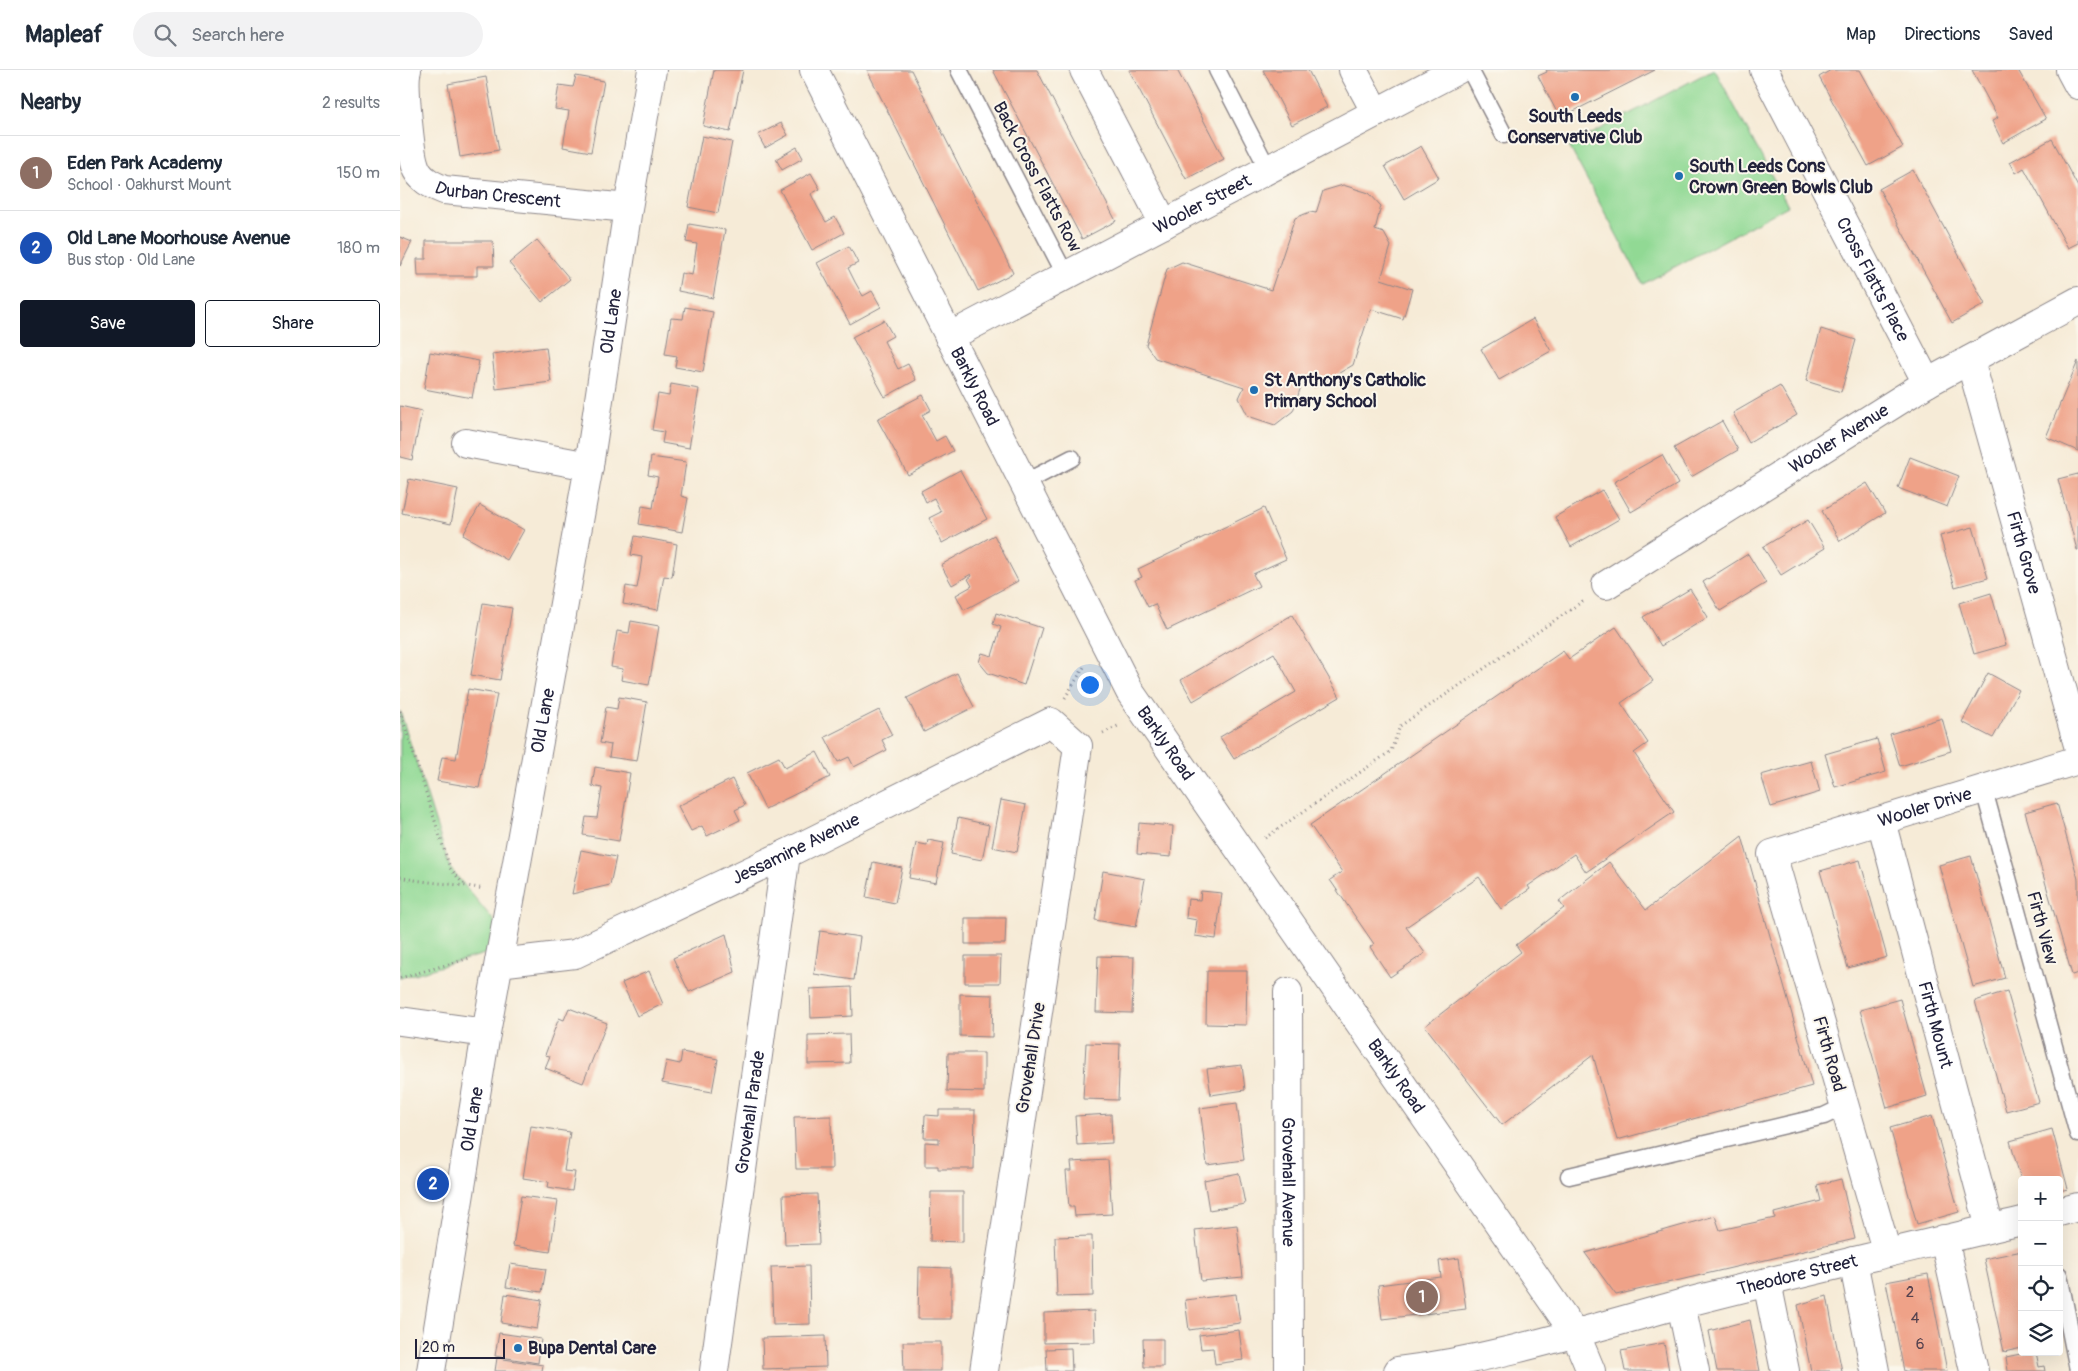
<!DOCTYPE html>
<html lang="en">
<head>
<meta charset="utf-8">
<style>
	:root { --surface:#fff; --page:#f2f2f3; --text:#1f2937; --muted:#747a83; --line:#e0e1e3; --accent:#111827 }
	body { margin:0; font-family:Pangolin,sans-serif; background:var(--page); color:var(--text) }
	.controls { position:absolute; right:15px; bottom:15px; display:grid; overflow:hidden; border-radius:5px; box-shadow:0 5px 20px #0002 }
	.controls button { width:45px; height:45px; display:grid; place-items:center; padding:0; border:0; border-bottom:1px solid var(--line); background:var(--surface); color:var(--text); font:25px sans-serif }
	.scale { position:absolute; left:15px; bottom:12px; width:90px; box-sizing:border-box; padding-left:5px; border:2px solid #22223b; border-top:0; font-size:14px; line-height:18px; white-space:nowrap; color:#22223b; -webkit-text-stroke:4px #fbf7ec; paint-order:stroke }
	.you { position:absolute; left:689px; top:614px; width:18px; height:18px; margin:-12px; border:4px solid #fff; border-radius:50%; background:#1a73e8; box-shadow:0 0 0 8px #1a73e833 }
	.badge { display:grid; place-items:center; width:32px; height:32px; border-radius:50%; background:var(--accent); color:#fff; font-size:16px; font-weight:700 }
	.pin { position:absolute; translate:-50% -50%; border:2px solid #fff; box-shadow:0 1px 5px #0006 }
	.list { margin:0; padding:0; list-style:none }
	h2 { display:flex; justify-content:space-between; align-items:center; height:65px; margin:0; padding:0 20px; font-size:21px }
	h2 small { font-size:16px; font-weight:400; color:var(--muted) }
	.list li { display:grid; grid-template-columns:32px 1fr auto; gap:15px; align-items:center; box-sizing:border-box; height:75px; padding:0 20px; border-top:1px solid var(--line) }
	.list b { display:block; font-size:19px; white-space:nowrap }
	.list p { margin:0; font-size:16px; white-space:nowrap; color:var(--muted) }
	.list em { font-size:16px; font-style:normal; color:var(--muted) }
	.actions { display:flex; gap:10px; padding:15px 20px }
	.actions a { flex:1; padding:11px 0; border:1px solid var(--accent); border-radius:5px; text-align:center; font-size:18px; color:var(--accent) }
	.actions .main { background:var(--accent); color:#fff }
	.icon { flex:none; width:28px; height:28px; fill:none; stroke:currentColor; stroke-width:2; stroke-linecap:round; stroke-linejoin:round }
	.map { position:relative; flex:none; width:1678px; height:1301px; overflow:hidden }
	header { display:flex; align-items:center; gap:30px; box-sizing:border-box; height:70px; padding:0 25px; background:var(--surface); border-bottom:1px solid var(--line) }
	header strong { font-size:24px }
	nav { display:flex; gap:28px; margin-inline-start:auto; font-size:18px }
	.search { width:350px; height:45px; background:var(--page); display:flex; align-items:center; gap:12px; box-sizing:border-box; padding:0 18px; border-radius:28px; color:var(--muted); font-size:19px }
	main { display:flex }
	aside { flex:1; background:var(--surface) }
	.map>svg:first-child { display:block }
	.green { fill:#91d994; stroke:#5a7e68 }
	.building { fill:#efa288 }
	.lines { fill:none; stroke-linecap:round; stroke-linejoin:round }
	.service-casing { stroke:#8c8689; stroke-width:19 }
	.minor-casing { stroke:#8c8689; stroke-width:30 }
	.tertiary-casing { stroke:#8c8689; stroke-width:30 }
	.path { stroke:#8c8689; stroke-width:3; stroke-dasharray:1 4; stroke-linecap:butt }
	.service { stroke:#fff; stroke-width:16 }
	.minor { stroke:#fff; stroke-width:28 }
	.tertiary { stroke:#fff; stroke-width:28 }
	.poi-dot { fill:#1f6fb2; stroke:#fbf7ec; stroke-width:2 }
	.labels { text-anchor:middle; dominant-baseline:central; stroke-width:4; stroke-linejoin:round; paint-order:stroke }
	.number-label { font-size:15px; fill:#55424e }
	.poi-label { font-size:18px; font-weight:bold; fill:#22223b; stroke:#fbf7ec; text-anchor:start }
	.street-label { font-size:18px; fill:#22223b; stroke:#fbf7ec }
</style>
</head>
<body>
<header>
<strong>Mapleaf</strong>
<div class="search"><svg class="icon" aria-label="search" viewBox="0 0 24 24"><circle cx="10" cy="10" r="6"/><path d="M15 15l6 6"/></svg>Search here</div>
<nav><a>Map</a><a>Directions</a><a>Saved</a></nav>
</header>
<main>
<aside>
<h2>Nearby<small>2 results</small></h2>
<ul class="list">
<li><span class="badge" style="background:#8d6e63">1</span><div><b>Eden Park Academy</b><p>School · Oakhurst Mount</p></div><em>150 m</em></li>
<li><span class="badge" style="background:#1a4fb4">2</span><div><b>Old Lane Moorhouse Avenue</b><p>Bus stop · Old Lane</p></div><em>180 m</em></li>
</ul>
<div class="actions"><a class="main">Save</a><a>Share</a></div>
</aside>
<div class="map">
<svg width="1678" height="1301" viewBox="0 0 1678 1301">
	<rect width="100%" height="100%" fill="#fbf7ec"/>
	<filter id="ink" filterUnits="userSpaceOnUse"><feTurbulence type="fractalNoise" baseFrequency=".02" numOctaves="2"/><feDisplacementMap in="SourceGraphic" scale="10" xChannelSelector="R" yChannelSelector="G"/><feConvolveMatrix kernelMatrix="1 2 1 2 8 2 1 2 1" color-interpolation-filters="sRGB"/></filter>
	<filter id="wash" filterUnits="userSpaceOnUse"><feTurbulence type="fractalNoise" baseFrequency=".0096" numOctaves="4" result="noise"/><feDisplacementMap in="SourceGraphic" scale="20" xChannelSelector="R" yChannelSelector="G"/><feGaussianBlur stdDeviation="1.12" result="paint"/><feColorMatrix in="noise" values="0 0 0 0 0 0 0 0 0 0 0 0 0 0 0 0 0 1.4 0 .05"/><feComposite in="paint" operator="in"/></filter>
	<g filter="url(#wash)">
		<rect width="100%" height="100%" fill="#f6ebd7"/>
		<g class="green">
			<path d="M1312 0H1315L1388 136 1243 214 1169 76Z"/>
			<path d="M0 641 50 798 105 864 102 879 0 908Z"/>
		</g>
		<g id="blocks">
			<g class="building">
				<path d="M314 0H343L330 62 303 56Z"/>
				<path d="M467 0H511L613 203 578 221Z"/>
				<path d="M593 0H637L716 151 682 169Z"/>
				<path d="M729 0H777L824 89 786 109Z"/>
				<path d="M863 0H908L927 37 892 55Z"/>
				<path d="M1146 0H1255L1160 48 1138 6 1147 2Z"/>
				<path d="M1431 0H1460L1503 77 1468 96 1419 7Z"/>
				<path d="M1572 0H1618L1646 49 1603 73 1592 51 1598 48Z"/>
				<path d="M176 6 204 11 191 82 163 77 169 41 155 39 159 15 173 17Z"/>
				<path d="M86 7 99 80 60 87 48 14Z"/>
				<path d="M381 53 388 65 365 78 358 65Z"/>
				<path d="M302 66 332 72 318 143 288 137Z"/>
				<path d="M1652 69 1678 117V173L1668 178 1624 98 1616 103 1610 92Z"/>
				<path d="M1021 76 1039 108 1004 129 985 96Z"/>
				<path d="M397 77 403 88 382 100 376 89Z"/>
				<path d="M1513 100 1585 234 1552 253 1479 119Z"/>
				<path d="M411 103 420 119 411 124 418 138 426 152 435 147 444 163 412 180 380 120Z"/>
				<path d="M943 115 969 123 981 136 975 160 984 163 991 176 981 209 1012 219 1003 249 971 239 953 295 915 317 902 313 893 341 875 355 848 346 839 328 844 317 755 288 746 275 767 199 782 192 871 220 895 148 910 142 916 143 923 121Z"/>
				<path d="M289 154 325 160 313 228 278 221 281 203 292 205 297 174 286 172Z"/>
				<path d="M0 167 12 172 0 196Z"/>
				<path d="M137 170 170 209 142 232 109 193Z"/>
				<path d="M26 171H93L94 196H77V206H18L17 189H26Z"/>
				<path d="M449 176 458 193 448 198 455 212 463 226 472 221 481 237 450 254 417 193Z"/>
				<path d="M285 237 313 242 303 302 275 297 277 286 265 284 271 248 283 249Z"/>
				<path d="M1133 249 1151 281 1099 310 1081 279Z"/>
				<path d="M484 250 493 266 484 271 498 299 508 294 516 310 485 327 452 267Z"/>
				<path d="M1421 259 1456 270 1441 322 1406 311Z"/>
				<path d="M146 277 151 312 96 319 92 284Z"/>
				<path d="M30 282 79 291 72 328 24 319Z"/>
				<path d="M1678 291V381L1646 367Z"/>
				<path d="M271 314 299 319 289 378 262 373 264 362 252 360 258 324 269 326Z"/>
				<path d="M1380 316 1397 345 1349 373 1333 343Z"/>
				<path d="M523 325 531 340 522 345 536 371 545 366 553 381 508 405 477 349Z"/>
				<path d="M0 336 22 341 12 390 0 387Z"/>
				<path d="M1322 351 1338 380 1291 407 1274 378Z"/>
				<path d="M1262 385 1278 414 1231 442 1214 412Z"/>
				<path d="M251 387 286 392 281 426 288 428 282 462 239 454 242 436 253 438 258 407 248 405Z"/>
				<path d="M1510 387 1559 406 1547 437 1498 418Z"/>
				<path d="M560 400 587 449 542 473 529 448 541 442 534 428 526 432 521 421Z"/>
				<path d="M1678 404V480H1677L1658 409Z"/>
				<path d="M9 409 58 419 51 454 2 443Z"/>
				<path d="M1467 413 1485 443 1440 471 1422 441Z"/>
				<path d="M1202 420 1219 449 1171 477 1155 447Z"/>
				<path d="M80 435 124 460 107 490 63 465Z"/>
				<path d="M864 438 886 489 853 504 859 516 767 560 755 534 748 537 735 510 742 507 738 499Z"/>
				<path d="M1408 450 1425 478 1381 505 1363 477Z"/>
				<path d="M1573 457 1588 508 1555 517 1540 466Z"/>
				<path d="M594 465 618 511 564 540 556 525 572 516 568 509 572 506 571 504 552 515 541 495Z"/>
				<path d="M235 466 277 474 272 507 264 506 258 540 223 534 226 516 237 518 240 502 242 487 231 485Z"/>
				<path d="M1348 484 1366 513 1320 541 1303 512Z"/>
				<path d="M1290 519 1308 547 1261 576 1243 547Z"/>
				<path d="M1591 523 1606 575 1574 584 1559 533Z"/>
				<path d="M83 533 112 538 100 610 71 605Z"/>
				<path d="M596 543 642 558 624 615 588 603 579 592 582 583 592 586 601 557 593 554Z"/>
				<path d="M892 545 940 627 834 689 820 667 896 622 874 583 793 631 781 610Z"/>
				<path d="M231 551 259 556 249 615 221 610 223 599 211 597 217 561 229 563Z"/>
				<path d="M1216 557 1253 611 1221 633 1248 673 1234 683 1274 742 1186 802 1174 784 1128 816 1130 819 1101 839 1079 807 1006 857 1025 883 990 907 970 877 974 874 930 810 942 802 910 755 1163 581 1169 589Z"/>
				<path d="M557 603 574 637 524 662 507 628Z"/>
				<path d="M1588 603 1619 620 1593 668 1562 652Z"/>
				<path d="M68 619 97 624 79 718 37 711 42 687 56 689Z"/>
				<path d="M219 627 247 632 237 691 209 687 211 675 200 673 206 637 217 639Z"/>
				<path d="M479 640 492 665 482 670 487 680 454 697 449 687 438 692 425 667Z"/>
				<path d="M1542 648 1551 681 1500 696 1490 664Z"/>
				<path d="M1477 669 1486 702 1435 717 1425 684Z"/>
				<path d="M417 682 430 707 365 739 347 703 379 687 385 698Z"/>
				<path d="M1411 691 1420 722 1371 737 1361 705Z"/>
				<path d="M195 697 230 703 219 771 183 765 186 747 197 748 202 718 192 716Z"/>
				<path d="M332 709 345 735 335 740 340 750 307 766 302 756 291 761 278 736Z"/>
				<path d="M601 730 626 735 617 782 592 777Z"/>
				<path d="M1657 733 1678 809V903L1672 905 1625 742Z"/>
				<path d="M558 748 589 755 582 790 551 784Z"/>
				<path d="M739 753 773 756 771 787 737 784Z"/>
				<path d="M1342 766 1412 1016 1217 1070 1193 985 1102 1055 1025 956 1121 882 1116 875 1164 838 1159 831 1209 792 1246 840Z"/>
				<path d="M528 770 544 773 536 813 509 808 516 773 527 775Z"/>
				<path d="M181 780 216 787 210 815 172 824Z"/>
				<path d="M1571 786 1605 908 1573 917 1539 795Z"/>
				<path d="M1460 790 1487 887 1448 898 1420 801Z"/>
				<path d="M473 792 502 798 495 833 466 827Z"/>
				<path d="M703 801 745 809 736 857 695 850Z"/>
				<path d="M801 821 822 823 816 869 795 866 797 850 786 848 788 829 800 830Z"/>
				<path d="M565 848H606L605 874H565Z"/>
				<path d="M420 861 460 867 454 910 414 904Z"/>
				<path d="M326 864 335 902 289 922 273 888Z"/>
				<path d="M565 886H601L600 913H565Z"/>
				<path d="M698 886 734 887 732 943 696 942Z"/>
				<path d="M249 901 263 934 237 946 222 913Z"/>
				<path d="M807 901H847L846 955 806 954Z"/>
				<path d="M452 917 453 946 411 948 410 919Z"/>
				<path d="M1607 921 1639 1032 1606 1041 1575 931Z"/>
				<path d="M560 924 593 925 592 967 560 966Z"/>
				<path d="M1500 929 1527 1026 1487 1038 1460 940Z"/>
				<path d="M169 938 207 953 183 1013 145 998 150 986 145 985 152 966 159 948 164 950Z"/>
				<path d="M449 964 450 993 408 994V965Z"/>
				<path d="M686 973 720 974 718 1030 683 1029Z"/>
				<path d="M282 982 318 989 312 1022 262 1013 266 991 280 994Z"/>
				<path d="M548 983H584V1022L547 1021Z"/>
				<path d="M842 995 845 1020 811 1025 807 999Z"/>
				<path d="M837 1033 844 1090 807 1095 800 1038Z"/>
				<path d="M539 1040H575L574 1099H538V1096H525V1072L539 1073V1068H524L525 1045 539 1046Z"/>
				<path d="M711 1044 712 1073 677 1075 675 1046Z"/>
				<path d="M431 1046 432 1099H396L394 1047Z"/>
				<path d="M1532 1046 1559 1142 1517 1154 1490 1058Z"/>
				<path d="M131 1056 170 1062 164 1101 175 1102 172 1121 148 1117 149 1112 123 1108Z"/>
				<path d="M1652 1059 1668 1119 1659 1121V1110H1621L1610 1071Z"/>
				<path d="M708 1090 712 1144 675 1146 674 1137H669L666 1101H672L671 1092Z"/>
				<path d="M839 1103 845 1134 809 1140 804 1110Z"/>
				<path d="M1441 1109 1455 1169 1216 1225 1185 1183 1315 1146 1320 1160 1375 1148 1374 1143 1421 1131 1417 1115Z"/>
				<path d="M531 1122H563V1172L530 1171Z"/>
				<path d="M417 1124 419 1174 385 1175 383 1125Z"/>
				<path d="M121 1126 158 1131 150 1182 113 1176Z"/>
				<path d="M837 1155 843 1207 801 1211 795 1160Z"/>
				<path d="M692 1166 693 1226 657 1227 655 1167Z"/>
				<path d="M1622 1181V1278L1604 1282 1584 1189Z"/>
				<path d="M1059 1188 1066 1239 982 1249 978 1215 1041 1207 1039 1191Z"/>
				<path d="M110 1194 146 1199 142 1222 106 1217Z"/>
				<path d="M409 1196 410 1254 373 1255 371 1197Z"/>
				<path d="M519 1197 551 1198V1249H518Z"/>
				<path d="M1528 1204 1547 1301H1504L1486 1212Z"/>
				<path d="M105 1224 142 1230 137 1259 101 1253Z"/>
				<path d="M836 1224 840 1253 789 1260 785 1230Z"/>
				<path d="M1427 1226 1432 1253 1442 1301H1411L1407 1282 1398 1235Z"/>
				<path d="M694 1241 695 1272 644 1273V1243Z"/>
				<path d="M1350 1250 1360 1301H1317L1309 1261Z"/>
				<path d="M839 1260 843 1290 815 1294 813 1278 801 1279 799 1265Z"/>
				<path d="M99 1263 141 1269 138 1293 95 1286Z"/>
				<path d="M425 1266 426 1297 363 1299 362 1268Z"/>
				<path d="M743 1269H763V1297H744Z"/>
				<path d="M503 1272H541V1301H504Z"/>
				<path d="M1264 1273 1269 1301H1225L1221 1281Z"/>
				<path d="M671 1278 672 1301H647L646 1279Z"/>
				<path d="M1630 1282H1636L1639 1297 1644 1296 1645 1301H1608L1606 1287Z"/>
				<path d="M97 1288 143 1295 142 1301H95Z"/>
			</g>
		</g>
	</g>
	<g filter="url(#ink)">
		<use href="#blocks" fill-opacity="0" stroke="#8c8689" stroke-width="1"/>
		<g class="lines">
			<g class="service-casing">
				<g id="service">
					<path d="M559 0 666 206"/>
					<path d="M817 0 868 99"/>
					<path d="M1070 0 1104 65"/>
					<path d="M624 413 672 388"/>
					<path d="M1584 720 1678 1064"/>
					<path d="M1169 1106 1424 1046 1445 1036"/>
					<path d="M1659 1205 1678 1300"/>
				</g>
			</g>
			<g class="minor-casing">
				<g id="minor">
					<path id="s1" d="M7 0C3 12 10 83 15 96 19 109 32 115 44 120L228 138"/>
					<path d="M684 0 764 154"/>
					<path d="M953 0 976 43"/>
					<path id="s2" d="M1364 0 1527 313"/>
					<path d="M1670 0 1678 15"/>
					<path id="s3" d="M549 267 1057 0"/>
					<path id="s4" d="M1570 290 1678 675"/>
					<path d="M66 373 189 396"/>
					<path id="s5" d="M1206 515 1527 313 1678 231"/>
					<path id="s6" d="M1481 751 1590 1158"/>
					<path id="s7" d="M99 893 175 884 386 784 651 652 678 676 584 1301"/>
					<path id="s8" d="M888 922 889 1301"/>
					<path d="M0 951 86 963"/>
					<path d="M1659 1142 1678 1137"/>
					<path d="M1544 1169 1574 1301"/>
					<path id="s9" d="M1487 1183 1372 784 1678 690"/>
					<path d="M1453 1191 1475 1301"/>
					<path d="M1367 1212 1385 1301"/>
					<path d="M1281 1234 1295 1301"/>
					<path id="s10" d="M314 1301 386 784"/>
					<path id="s11" d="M998 1301C1096 1289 1189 1259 1284 1233 1396 1204 1509 1178 1622 1151"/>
				</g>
			</g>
			<g class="tertiary-casing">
				<g id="tertiary">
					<path id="s12" d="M414 0 730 622 1176 1265 1191 1301"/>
					<path id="s13" d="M31 1301 86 963 189 396 228 138 252 0"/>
				</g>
			</g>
			<g class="path">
				<path d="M665 628 684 597"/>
				<path d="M0 641 50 798 64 815"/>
				<path d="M703 663 718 656"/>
				<path d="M865 768 991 681 1000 656 1183 531"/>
				<path d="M0 807C28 814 56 813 84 819"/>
				<path d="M0 908 70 888"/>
			</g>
			<use href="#service" class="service"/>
			<use href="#minor" class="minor"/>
			<use href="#tertiary" class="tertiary"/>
		</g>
	</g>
	<g class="poi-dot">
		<circle cx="1175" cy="27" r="5"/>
		<circle cx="1279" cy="106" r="5"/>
		<circle cx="854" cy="320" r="5"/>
		<circle cx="118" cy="1278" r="5"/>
	</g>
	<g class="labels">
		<g class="number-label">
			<text x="1510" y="1222">2</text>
			<text x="1515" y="1248">4</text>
			<text x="1520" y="1274">6</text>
		</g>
		<g class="poi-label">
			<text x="1175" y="46" text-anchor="middle">South Leeds<tspan x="1175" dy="21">Conservative Club</tspan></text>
			<text x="1289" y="96">South Leeds Cons<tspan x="1289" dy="21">Crown Green Bowls Club</tspan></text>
			<text x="864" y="310">St Anthony's Catholic<tspan x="864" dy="21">Primary School</tspan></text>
			<text x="128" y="1278">Bupa Dental Care</text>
		</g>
		<g class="street-label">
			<text transform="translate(637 107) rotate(62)">Back Cross Flatts Row</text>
			<text stroke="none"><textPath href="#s1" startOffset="190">Durban Crescent</textPath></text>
			<text stroke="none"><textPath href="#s3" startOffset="286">Wooler Street</textPath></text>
			<text stroke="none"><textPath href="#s2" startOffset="236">Cross Flatts Place</textPath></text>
			<text stroke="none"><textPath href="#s13" startOffset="1065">Old Lane</textPath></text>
			<text stroke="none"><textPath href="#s12" startOffset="355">Barkly Road</textPath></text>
			<text stroke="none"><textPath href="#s5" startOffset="275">Wooler Avenue</textPath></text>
			<text stroke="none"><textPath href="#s4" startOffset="200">Firth Grove</textPath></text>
			<text stroke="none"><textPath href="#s13" startOffset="660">Old Lane</textPath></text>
			<text stroke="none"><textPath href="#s12" startOffset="760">Barkly Road</textPath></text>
			<text stroke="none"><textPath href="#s9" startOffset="575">Wooler Drive</textPath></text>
			<text stroke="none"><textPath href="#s7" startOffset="321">Jessamine Avenue</textPath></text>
			<text transform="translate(1642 858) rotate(75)">Firth View</text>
			<text stroke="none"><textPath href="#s6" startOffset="211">Firth Mount</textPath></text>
			<text transform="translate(1429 984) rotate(74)">Firth Road</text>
			<text transform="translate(631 988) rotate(-81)">Grovehall Drive</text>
			<text stroke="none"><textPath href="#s12" startOffset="1165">Barkly Road</textPath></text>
			<text stroke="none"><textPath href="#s10" startOffset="261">Grovehall Parade</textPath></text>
			<text stroke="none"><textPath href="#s13" startOffset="255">Old Lane</textPath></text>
			<text stroke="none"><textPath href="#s8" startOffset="190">Grovehall Avenue</textPath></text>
			<text stroke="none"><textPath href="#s11" startOffset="411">Theodore Street</textPath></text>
		</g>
	</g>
</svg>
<div class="controls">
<button>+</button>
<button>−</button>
<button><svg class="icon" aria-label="locate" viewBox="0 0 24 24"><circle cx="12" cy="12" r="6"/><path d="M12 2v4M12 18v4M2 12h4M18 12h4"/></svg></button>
<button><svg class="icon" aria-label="layers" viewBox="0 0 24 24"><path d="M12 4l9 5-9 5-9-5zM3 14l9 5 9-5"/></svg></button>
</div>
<div class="scale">20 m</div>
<div class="you"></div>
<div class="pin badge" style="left:1022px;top:1227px;background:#8d6e63">1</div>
<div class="pin badge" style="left:33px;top:1114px;background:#1a4fb4">2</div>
</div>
</main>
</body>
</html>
